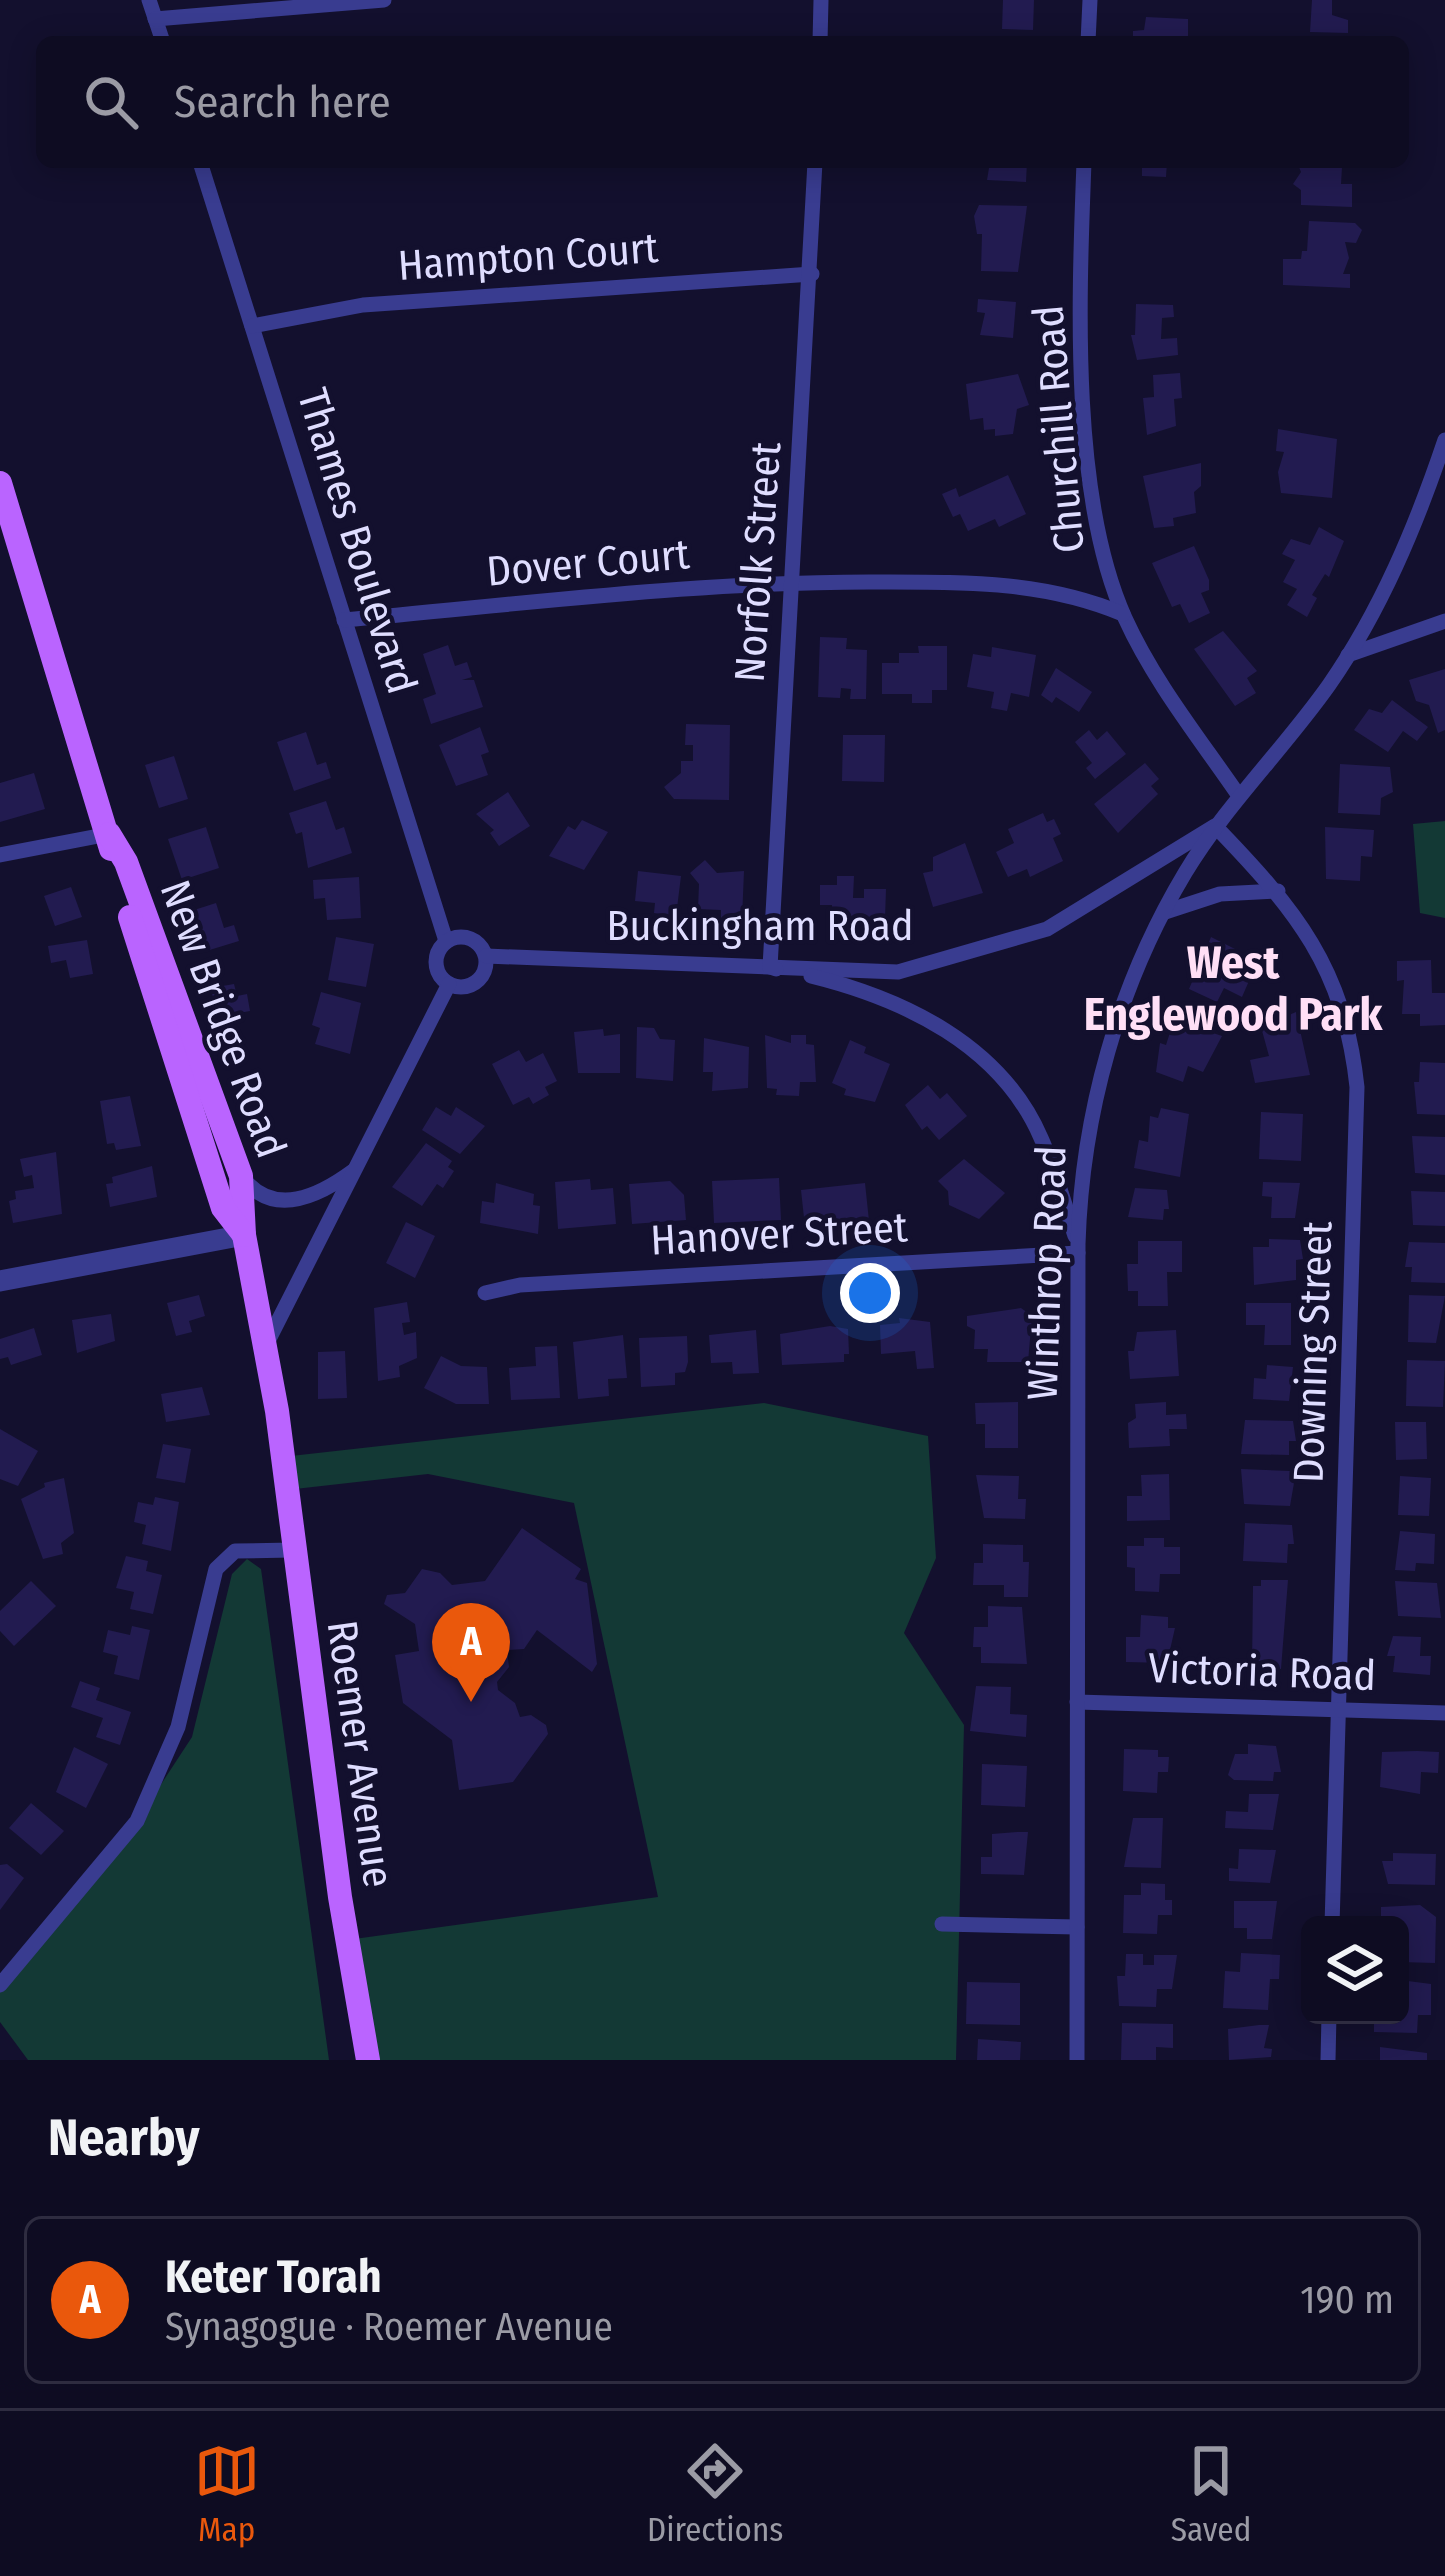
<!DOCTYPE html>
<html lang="en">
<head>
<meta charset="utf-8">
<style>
	:root { --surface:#0e0c22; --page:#1c1a2f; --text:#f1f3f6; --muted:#9b9ba5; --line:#2e2c40; --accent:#ea580c }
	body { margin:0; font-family:"Fira Sans Condensed",sans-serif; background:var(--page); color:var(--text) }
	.controls { position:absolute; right:36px; bottom:36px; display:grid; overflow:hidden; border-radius:18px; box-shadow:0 6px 30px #0003 }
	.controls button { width:108px; height:108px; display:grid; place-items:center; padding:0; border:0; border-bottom:3px solid var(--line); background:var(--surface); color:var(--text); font:60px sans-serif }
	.you { position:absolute; left:870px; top:1293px; width:42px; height:42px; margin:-30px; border:9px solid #fff; border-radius:50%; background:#1a73e8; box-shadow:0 0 0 18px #1a73e833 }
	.badge { display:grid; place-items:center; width:78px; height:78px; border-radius:50%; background:var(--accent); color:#fff; font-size:39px; font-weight:700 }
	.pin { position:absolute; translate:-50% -99px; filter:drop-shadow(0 3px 6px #0008) }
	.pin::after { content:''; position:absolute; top:63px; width:42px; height:36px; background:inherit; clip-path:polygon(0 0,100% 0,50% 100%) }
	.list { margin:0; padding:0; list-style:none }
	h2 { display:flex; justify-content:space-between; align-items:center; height:156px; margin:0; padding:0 48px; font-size:51px }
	h2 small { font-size:39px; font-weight:400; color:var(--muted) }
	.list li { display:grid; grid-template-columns:78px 1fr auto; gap:36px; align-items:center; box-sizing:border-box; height:168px; margin:0 24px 24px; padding:0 24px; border:3px solid var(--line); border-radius:18px }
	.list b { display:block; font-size:45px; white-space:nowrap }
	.list p { margin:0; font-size:39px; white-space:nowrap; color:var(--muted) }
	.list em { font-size:39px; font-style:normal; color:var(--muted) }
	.icon { flex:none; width:66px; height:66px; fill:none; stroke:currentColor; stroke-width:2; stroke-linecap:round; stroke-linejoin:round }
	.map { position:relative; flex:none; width:1445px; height:2060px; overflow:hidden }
	.search { position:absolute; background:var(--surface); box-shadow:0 6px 30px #0003; left:36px; right:36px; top:36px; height:132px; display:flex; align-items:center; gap:30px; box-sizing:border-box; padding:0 42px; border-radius:18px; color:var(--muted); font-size:45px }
	.sheet { height:348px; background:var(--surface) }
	nav { display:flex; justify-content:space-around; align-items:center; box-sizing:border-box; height:168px; border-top:3px solid var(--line); background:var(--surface); font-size:33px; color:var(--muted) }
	nav a { display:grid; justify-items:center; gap:6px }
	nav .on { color:var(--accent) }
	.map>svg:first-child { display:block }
	.green { fill:#133935 }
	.building { fill:#221b50 }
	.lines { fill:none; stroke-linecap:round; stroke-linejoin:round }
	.minor { stroke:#393c90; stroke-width:15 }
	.tertiary { stroke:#393c90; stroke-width:21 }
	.primary { stroke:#ba64ff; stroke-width:24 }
	.labels { text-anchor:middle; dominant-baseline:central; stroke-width:9; stroke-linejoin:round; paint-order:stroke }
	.street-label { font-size:42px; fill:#dfddff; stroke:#13102e }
	.neighbourhood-label { font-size:45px; font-weight:bold; fill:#ffdff6; stroke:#13102e }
</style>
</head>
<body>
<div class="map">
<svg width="1445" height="2060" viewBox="0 0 1445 2060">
	<rect width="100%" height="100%" fill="#13102e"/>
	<g class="green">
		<path d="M1445 821V918L1420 913 1413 824Z"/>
		<path d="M764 1403 928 1436 936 1558 904 1633 964 1725 956 2060H368L347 1940 658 1897 574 1503 428 1474 286 1490 282 1457Z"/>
		<path d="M247 1559 261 1569 329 2060H28L0 2022V1985L137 1821 192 1737 232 1574Z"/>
	</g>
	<g class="building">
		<path d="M1003 0H1034L1033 30 1002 29Z"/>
		<path d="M1312 0H1332V15L1348 20V33L1310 32Z"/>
		<path d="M1146 17 1188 19V37L1133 42V31L1144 30Z"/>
		<path d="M990 162H1027L1026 182 987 180Z"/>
		<path d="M1142 162H1167L1166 177 1142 176Z"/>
		<path d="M1297 162H1359V167H1342L1341 184H1352V207L1301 205V190L1293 184 1301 172Z"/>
		<path d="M979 205 1027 206 1018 272 981 271 982 234H977L974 216Z"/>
		<path d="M1309 221 1355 223 1362 230 1356 243 1345 242 1349 258 1343 274H1350V288L1283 285V259H1301L1302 251H1307Z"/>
		<path d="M978 299 1016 302 1013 338 980 335 985 313 977 312Z"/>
		<path d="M1136 304 1173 305 1174 317 1162 318 1161 339 1177 338 1178 355 1137 360 1131 335H1135Z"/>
		<path d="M1180 373 1182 398 1174 399 1176 426 1147 435 1143 398 1154 397 1153 375Z"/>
		<path d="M1018 374 1029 405 1017 409 1013 434 995 436V429L984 430 983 418 970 420 966 384Z"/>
		<path d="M1278 429 1337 439 1332 498 1281 493 1278 472 1284 452 1276 451Z"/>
		<path d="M1201 463V486L1194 492 1196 513 1173 518 1174 526 1154 528 1143 476Z"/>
		<path d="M1008 475 1026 514 999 527 995 519 968 531 960 514 953 517 942 494 956 488 959 497Z"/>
		<path d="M1319 527 1344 541 1329 577 1325 574 1312 595 1317 598 1307 617 1287 605 1297 589 1283 582 1295 560 1282 554 1291 539 1310 545Z"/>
		<path d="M1194 546 1209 580V590L1201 593 1210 613 1189 623 1180 604 1172 607 1152 563Z"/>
		<path d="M1223 631 1257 671 1247 678 1256 693 1235 706 1194 649Z"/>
		<path d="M820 637 847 638 846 649 867 650 866 699H850L851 689 841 688 840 698 818 697Z"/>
		<path d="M448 645 455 666 467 662 472 677 462 680H474L483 707 431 724 423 699 436 694 423 654Z"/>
		<path d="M918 646H947V690H932V703H912V694H882V663H899V653H919Z"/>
		<path d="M992 647 1036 655 1029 697 1011 693 1007 711 991 708 994 692 967 687 973 654 991 657Z"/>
		<path d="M1056 668 1092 692 1079 712 1056 697 1052 703 1041 695Z"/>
		<path d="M1445 669V730L1438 733 1429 705 1416 701 1409 680Z"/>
		<path d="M1392 700 1428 727 1417 741 1403 731 1388 752 1354 730 1369 709 1382 713Z"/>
		<path d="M686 724 730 725 729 800 674 799 664 787 681 773V761H693V745H685Z"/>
		<path d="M480 727 489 752 481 755 488 775 456 786 439 745Z"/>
		<path d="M1089 730 1097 740 1107 731 1126 754 1095 779 1086 768 1092 763 1075 742Z"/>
		<path d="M306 732 317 765 326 762 331 778 294 791 277 742Z"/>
		<path d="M843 735H885L884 782 842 781Z"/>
		<path d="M174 756 188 799 159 808 145 765Z"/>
		<path d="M1145 763 1159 779 1151 786 1158 794 1118 833 1094 804Z"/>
		<path d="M1340 764 1390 767 1393 792 1381 798 1380 815 1338 813Z"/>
		<path d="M34 773 45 809 0 822V783Z"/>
		<path d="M508 792 530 826 499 846 490 833 494 830 476 814Z"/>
		<path d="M326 801 336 830 344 827 352 853 308 868 302 832 296 834 289 813Z"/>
		<path d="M1043 813 1047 822 1054 819 1061 834 1053 838 1063 861 1030 877 1027 869 1008 877 996 852 1014 843 1008 829Z"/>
		<path d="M582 820 608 832 584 870 549 856 568 826 575 830Z"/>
		<path d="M206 827 219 868 182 880 168 839Z"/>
		<path d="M1325 827 1374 830 1372 857 1361 856 1360 881 1326 879Z"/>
		<path d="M965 843 983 893 933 907 923 873 933 871V857Z"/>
		<path d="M705 860 717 873 744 871 742 919 721 918V910L698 909 699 884 690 873Z"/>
		<path d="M638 871 681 876 676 916 654 913 655 903 635 901Z"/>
		<path d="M837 876H854L853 898H864V889H886L885 919 832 918V905H820V885H837Z"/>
		<path d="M359 877 361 918 327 920 325 898 314 899 313 880Z"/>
		<path d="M71 887 82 917 55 926 44 896Z"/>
		<path d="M216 903 224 928 234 925 239 941 203 952 191 911Z"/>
		<path d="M336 937 374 944 366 987 328 980Z"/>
		<path d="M1211 937 1239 951 1233 965 1252 974 1242 997 1224 988 1217 1002 1189 989Z"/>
		<path d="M87 940 93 974 70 978 66 960 51 963 48 946Z"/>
		<path d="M1431 960 1432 993H1445V1025L1420 1026V1014H1402L1404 980 1397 981V961Z"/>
		<path d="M234 984 237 996 247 994 250 1011 217 1017 211 988Z"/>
		<path d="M321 992 361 1003 350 1054 315 1044 320 1028 312 1025Z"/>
		<path d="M1296 1012 1310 1075 1255 1083 1250 1060 1269 1056 1261 1027Z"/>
		<path d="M1174 1020 1222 1036 1203 1072 1188 1066 1183 1082 1156 1072 1160 1043 1166 1045Z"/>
		<path d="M637 1027 654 1028 660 1039 675 1040 673 1081 636 1078Z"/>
		<path d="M603 1029 604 1036 620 1034V1073H578L574 1032Z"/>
		<path d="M765 1035 791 1043V1035H806V1044L814 1045 816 1082H800L799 1096 776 1095 777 1089 767 1088Z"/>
		<path d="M704 1038 749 1047 748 1088 712 1091 713 1072H703Z"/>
		<path d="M850 1040 866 1047 864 1053 890 1064 875 1102 844 1095 846 1089 832 1083Z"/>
		<path d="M519 1050 526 1062 543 1053 557 1081 545 1087 549 1095 533 1104 529 1097 513 1105 492 1064Z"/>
		<path d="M1420 1062 1445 1063V1115L1417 1114 1414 1082H1419Z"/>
		<path d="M928 1085 940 1099 947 1093 967 1116 939 1140 927 1126 922 1130 905 1105Z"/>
		<path d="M130 1096 141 1146 116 1150 114 1143 107 1144 100 1101Z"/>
		<path d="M436 1107 451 1116 456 1107 485 1126 460 1154 422 1130Z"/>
		<path d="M1161 1108 1189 1114 1180 1177 1134 1168 1139 1140 1148 1142 1150 1116 1158 1118Z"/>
		<path d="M1261 1112 1303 1114 1301 1161 1259 1159Z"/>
		<path d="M1412 1136 1445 1137V1175L1415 1173Z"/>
		<path d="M426 1143 452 1161 448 1167 454 1171 443 1188 437 1184 422 1206 392 1187Z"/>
		<path d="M56 1152 62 1214 13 1223 9 1201 16 1199 15 1191 34 1188 32 1175 24 1177 20 1159Z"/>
		<path d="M964 1159 1005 1193 979 1219 949 1205 948 1191 938 1181Z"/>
		<path d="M152 1166 157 1197 110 1207 106 1184 113 1183 112 1177Z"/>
		<path d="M779 1178 781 1220 714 1223 712 1181Z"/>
		<path d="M590 1179 591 1190 613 1188 616 1224 558 1229 555 1182Z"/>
		<path d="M670 1181 684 1195 686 1220 632 1224 629 1184Z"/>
		<path d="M1263 1182 1300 1183 1295 1218H1271L1272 1197 1262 1196Z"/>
		<path d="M496 1183 534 1194 533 1205 540 1206 538 1234 480 1223 482 1201 494 1203Z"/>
		<path d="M865 1183 869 1221 805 1227 801 1190Z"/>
		<path d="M1135 1188 1167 1190 1169 1209H1164L1163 1220 1128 1217Z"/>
		<path d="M1411 1191 1445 1192V1226L1413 1225Z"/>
		<path d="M406 1222 435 1236 415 1278 386 1263Z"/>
		<path d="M1269 1239 1300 1240 1303 1259 1296 1260V1280L1254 1285 1253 1247H1269Z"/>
		<path d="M1138 1241H1182V1272H1167L1168 1306H1138V1291H1128L1127 1264H1138Z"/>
		<path d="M1409 1242 1445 1243V1283L1411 1282 1412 1267H1405Z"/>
		<path d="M199 1295 205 1316 189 1321 192 1332 176 1336 167 1303Z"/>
		<path d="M1409 1295 1445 1296 1436 1343 1408 1342Z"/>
		<path d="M407 1302 410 1322 402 1323 404 1335 416 1332 417 1358 399 1366 400 1377 378 1381 374 1308Z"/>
		<path d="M1246 1303H1291V1345H1264L1265 1325H1246Z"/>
		<path d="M1021 1308 1032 1316 1028 1362H987L988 1349H974L975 1330 967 1326V1316Z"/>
		<path d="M111 1314 115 1341 77 1353 72 1320Z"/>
		<path d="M899 1318 930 1322 934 1368 917 1369 915 1351 881 1354 880 1325 900 1323Z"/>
		<path d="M830 1326 848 1329 849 1354H844V1362L782 1365 780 1334Z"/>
		<path d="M34 1328 42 1355 11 1365 8 1357 0 1359V1339Z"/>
		<path d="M756 1330 759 1373 733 1374 732 1362 711 1363 709 1335Z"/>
		<path d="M1176 1330 1179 1376 1130 1379 1128 1351H1134L1137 1332Z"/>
		<path d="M623 1335 627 1378 608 1379 609 1396 578 1399 573 1342Z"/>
		<path d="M687 1336 688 1362 685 1372 675 1373V1385L641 1387 639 1338Z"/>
		<path d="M557 1346 560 1398 511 1400 509 1368 536 1366 535 1347Z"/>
		<path d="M345 1351 347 1398 318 1399V1352Z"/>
		<path d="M441 1356 461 1366 487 1367 489 1404H456L424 1388Z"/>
		<path d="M1407 1360 1445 1361 1443 1407 1406 1406Z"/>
		<path d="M1267 1365 1293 1367 1289 1401 1253 1399 1254 1378 1266 1379Z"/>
		<path d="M202 1387 210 1415 166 1422 161 1394Z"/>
		<path d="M1018 1402V1448H985V1424H976L975 1403Z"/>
		<path d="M1166 1402V1415L1186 1414 1187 1429H1169L1170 1446 1129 1448 1128 1423 1136 1418 1135 1404Z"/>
		<path d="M1245 1420 1293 1421 1296 1441H1289V1455L1241 1454Z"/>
		<path d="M1395 1422H1426L1427 1459 1396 1460Z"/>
		<path d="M0 1429 38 1451 18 1486 0 1479Z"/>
		<path d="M163 1444 191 1449 185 1483 156 1478Z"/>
		<path d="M1241 1469 1290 1471 1294 1483 1290 1506 1244 1504Z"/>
		<path d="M1169 1474 1170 1520 1127 1521V1496H1142L1141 1475Z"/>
		<path d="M976 1475 1019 1476 1018 1499H1026L1025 1519 984 1518Z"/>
		<path d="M1400 1476 1431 1478 1429 1516 1398 1515Z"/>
		<path d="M64 1478 74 1533 61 1543 63 1554 43 1559 21 1499 45 1487 44 1483Z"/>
		<path d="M155 1497 179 1502 171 1551 142 1544 146 1525 134 1522 138 1502 153 1505Z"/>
		<path d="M1245 1523 1292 1525 1294 1544H1288L1287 1563 1243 1561Z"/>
		<path d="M522 1528 581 1569 575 1579 587 1583 597 1664 592 1672 537 1630 524 1649 507 1650 509 1667 497 1682 498 1690 515 1703 520 1717 531 1715 546 1725 548 1734 513 1782 459 1790 452 1740 403 1703 395 1655 419 1651 415 1624 384 1604 387 1595 405 1593 422 1569 440 1573 452 1585 485 1581Z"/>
		<path d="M1400 1531 1435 1534 1434 1564 1416 1563 1415 1571 1395 1570Z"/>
		<path d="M1144 1538H1164V1547H1180V1574H1160L1159 1592 1135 1591V1568L1127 1567V1546H1144Z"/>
		<path d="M983 1544 1023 1545V1562H1029L1028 1597H1004V1585H973L974 1563H983Z"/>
		<path d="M126 1556 148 1561 146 1571 162 1575 153 1614 130 1609 134 1592 116 1588Z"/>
		<path d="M1261 1580H1288L1281 1669 1252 1668 1253 1586H1261Z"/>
		<path d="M31 1581 56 1606 14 1646 0 1631V1611Z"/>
		<path d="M1395 1581 1437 1583 1441 1618 1398 1616Z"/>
		<path d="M988 1606 1022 1607 1027 1664 981 1663V1647H973L974 1627H988Z"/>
		<path d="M1141 1615 1168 1617V1628H1175L1167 1663 1126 1662V1637H1140Z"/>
		<path d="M132 1626 150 1630 139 1680 114 1674 118 1656 103 1652 108 1630 130 1635Z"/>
		<path d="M1393 1636 1421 1637 1420 1656H1431L1430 1675 1393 1672 1395 1656H1387Z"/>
		<path d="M80 1681 100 1688 96 1700 131 1712 120 1745 96 1737 103 1718 71 1707Z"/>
		<path d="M976 1686 1011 1687 1010 1714 1027 1715 1026 1737 970 1731Z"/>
		<path d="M1248 1744 1276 1746 1281 1772H1274L1273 1781 1234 1780 1228 1775 1235 1754H1248Z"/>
		<path d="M74 1747 108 1764 86 1808 56 1792Z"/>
		<path d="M1124 1749 1158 1750V1757H1169L1168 1772H1158L1157 1793 1123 1791Z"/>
		<path d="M1417 1751 1439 1752 1438 1773 1421 1772 1420 1794 1380 1787 1382 1752Z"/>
		<path d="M982 1764 1027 1766 1025 1807 981 1805Z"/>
		<path d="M1249 1794H1279L1273 1830 1225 1828 1226 1811 1248 1812Z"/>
		<path d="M31 1803 64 1831 41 1855 9 1828Z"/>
		<path d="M1133 1818H1163L1161 1868 1124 1867Z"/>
		<path d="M1017 1832H1028L1024 1875 981 1874V1857H992V1834Z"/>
		<path d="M1239 1849 1276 1850 1270 1883 1229 1881V1868L1238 1869Z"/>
		<path d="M1393 1853 1436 1854 1435 1885 1388 1884 1382 1861H1393Z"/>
		<path d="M7 1864 24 1878 0 1910V1865Z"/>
		<path d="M1141 1883 1165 1884V1900H1172V1915H1158L1157 1934 1123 1933 1124 1895H1141Z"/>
		<path d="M1234 1901H1277L1272 1939H1247V1928H1234Z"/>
		<path d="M1420 1905 1436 1917 1435 1963 1400 1962V1925H1381V1907Z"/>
		<path d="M1241 1953 1280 1955 1279 1979H1270L1268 2010 1223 2008 1225 1971 1240 1972Z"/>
		<path d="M1126 1954H1143V1965H1154V1955H1177L1172 1989H1157L1156 2007 1119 2006 1117 1976H1125Z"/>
		<path d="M1400 1980 1431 1984V2015H1418L1417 2033 1374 2032V2015H1400Z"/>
		<path d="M967 1982 1020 1983V2025L966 2024Z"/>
		<path d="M1122 2023 1173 2024V2048L1156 2047V2060H1121Z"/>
		<path d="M1259 2025H1269L1264 2048 1272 2049 1271 2057 1229 2060 1228 2029Z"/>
		<path d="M978 2039 1021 2042 1020 2060H977Z"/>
		<path d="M1380 2047 1427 2053V2060H1380Z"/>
	</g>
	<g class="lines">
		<g class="minor">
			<path d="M149 0 163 42"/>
			<path d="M155 19 384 0"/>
			<path d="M820 42 821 0"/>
			<path d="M1088 42 1090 0"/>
			<path d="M200 162 446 941"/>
			<path d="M1084 162C1079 296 1070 496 1125 618 1154 682 1200 739 1239 796"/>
			<path d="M252 326 363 305 812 274"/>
			<path d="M344 620C525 604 708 580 890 582 971 582 1047 582 1123 614"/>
			<path d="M1348 655 1445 621"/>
			<path d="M0 855 109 834"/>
			<path d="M1165 912 1220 894 1278 891"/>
			<circle cx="461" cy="962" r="25"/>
			<path d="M486 956 898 972 1047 929 1215 826C1296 910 1344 967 1357 1087L1332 1925"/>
			<path d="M776 969 770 967 815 162"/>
			<path d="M811 976C904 999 1001 1045 1041 1138 1055 1169 1064 1203 1075 1236"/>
			<path d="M243 1178C274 1218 319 1196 353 1171"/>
			<path d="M485 1293 520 1285 1078 1253"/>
			<path d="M266 1345 449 984"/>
			<path d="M1077 1702 1445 1713"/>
			<path d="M942 1924 1077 1927"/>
			<path d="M0 1985 137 1821 178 1727 216 1569 235 1551 292 1550"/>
			<path d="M1077 2060 1078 1244C1082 1114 1118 985 1185 873 1226 805 1283 750 1329 685 1381 610 1416 526 1445 440"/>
			<path d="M1328 2060 1329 2015"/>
		</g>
		<path class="tertiary" d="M0 1281 244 1235"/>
		<g class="primary">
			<path d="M0 483 111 849"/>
			<path d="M109 834 126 862 241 1176 244 1235 277 1411 340 1897 368 2060"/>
			<path d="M130 917 223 1208 244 1235"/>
		</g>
	</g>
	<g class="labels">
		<g class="street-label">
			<text transform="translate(528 257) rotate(-4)">Hampton Court</text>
			<text transform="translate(1059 429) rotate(-95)">Churchill Road</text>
			<text transform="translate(357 541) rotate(73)">Thames Boulevard</text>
			<text transform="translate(758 562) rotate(-86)">Norfolk Street</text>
			<text transform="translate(588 563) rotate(-5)">Dover Court</text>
			<text x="760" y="926">Buckingham Road</text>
			<text transform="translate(223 1019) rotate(70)">New Bridge Road</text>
			<text transform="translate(779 1234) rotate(-3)">Hanover Street</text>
			<text transform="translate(1047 1273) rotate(-88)">Winthrop Road</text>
			<text transform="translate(1313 1352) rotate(-88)">Downing Street</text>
			<text transform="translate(1262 1672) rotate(2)">Victoria Road</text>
			<text transform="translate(360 1754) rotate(82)">Roemer Avenue</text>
		</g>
		<g class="neighbourhood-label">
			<text x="1233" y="963">West<tspan x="1233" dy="52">Englewood Park</tspan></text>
		</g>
	</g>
</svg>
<div class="controls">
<button><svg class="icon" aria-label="layers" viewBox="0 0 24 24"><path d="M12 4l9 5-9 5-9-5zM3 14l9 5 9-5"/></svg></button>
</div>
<div class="you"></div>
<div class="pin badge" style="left:471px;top:1702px">A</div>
<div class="search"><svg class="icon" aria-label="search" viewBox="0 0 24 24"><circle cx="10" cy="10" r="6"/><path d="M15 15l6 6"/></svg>Search here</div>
</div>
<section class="sheet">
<h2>Nearby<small></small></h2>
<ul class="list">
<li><span class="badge">A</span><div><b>Keter Torah</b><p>Synagogue · Roemer Avenue</p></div><em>190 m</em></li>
</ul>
</section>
<nav>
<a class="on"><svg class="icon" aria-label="map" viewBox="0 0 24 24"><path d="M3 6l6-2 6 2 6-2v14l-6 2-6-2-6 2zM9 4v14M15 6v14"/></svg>Map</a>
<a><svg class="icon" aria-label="directions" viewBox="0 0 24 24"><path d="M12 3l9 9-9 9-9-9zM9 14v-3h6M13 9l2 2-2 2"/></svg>Directions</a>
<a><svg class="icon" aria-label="saved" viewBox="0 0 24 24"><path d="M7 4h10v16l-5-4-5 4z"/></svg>Saved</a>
</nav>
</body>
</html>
